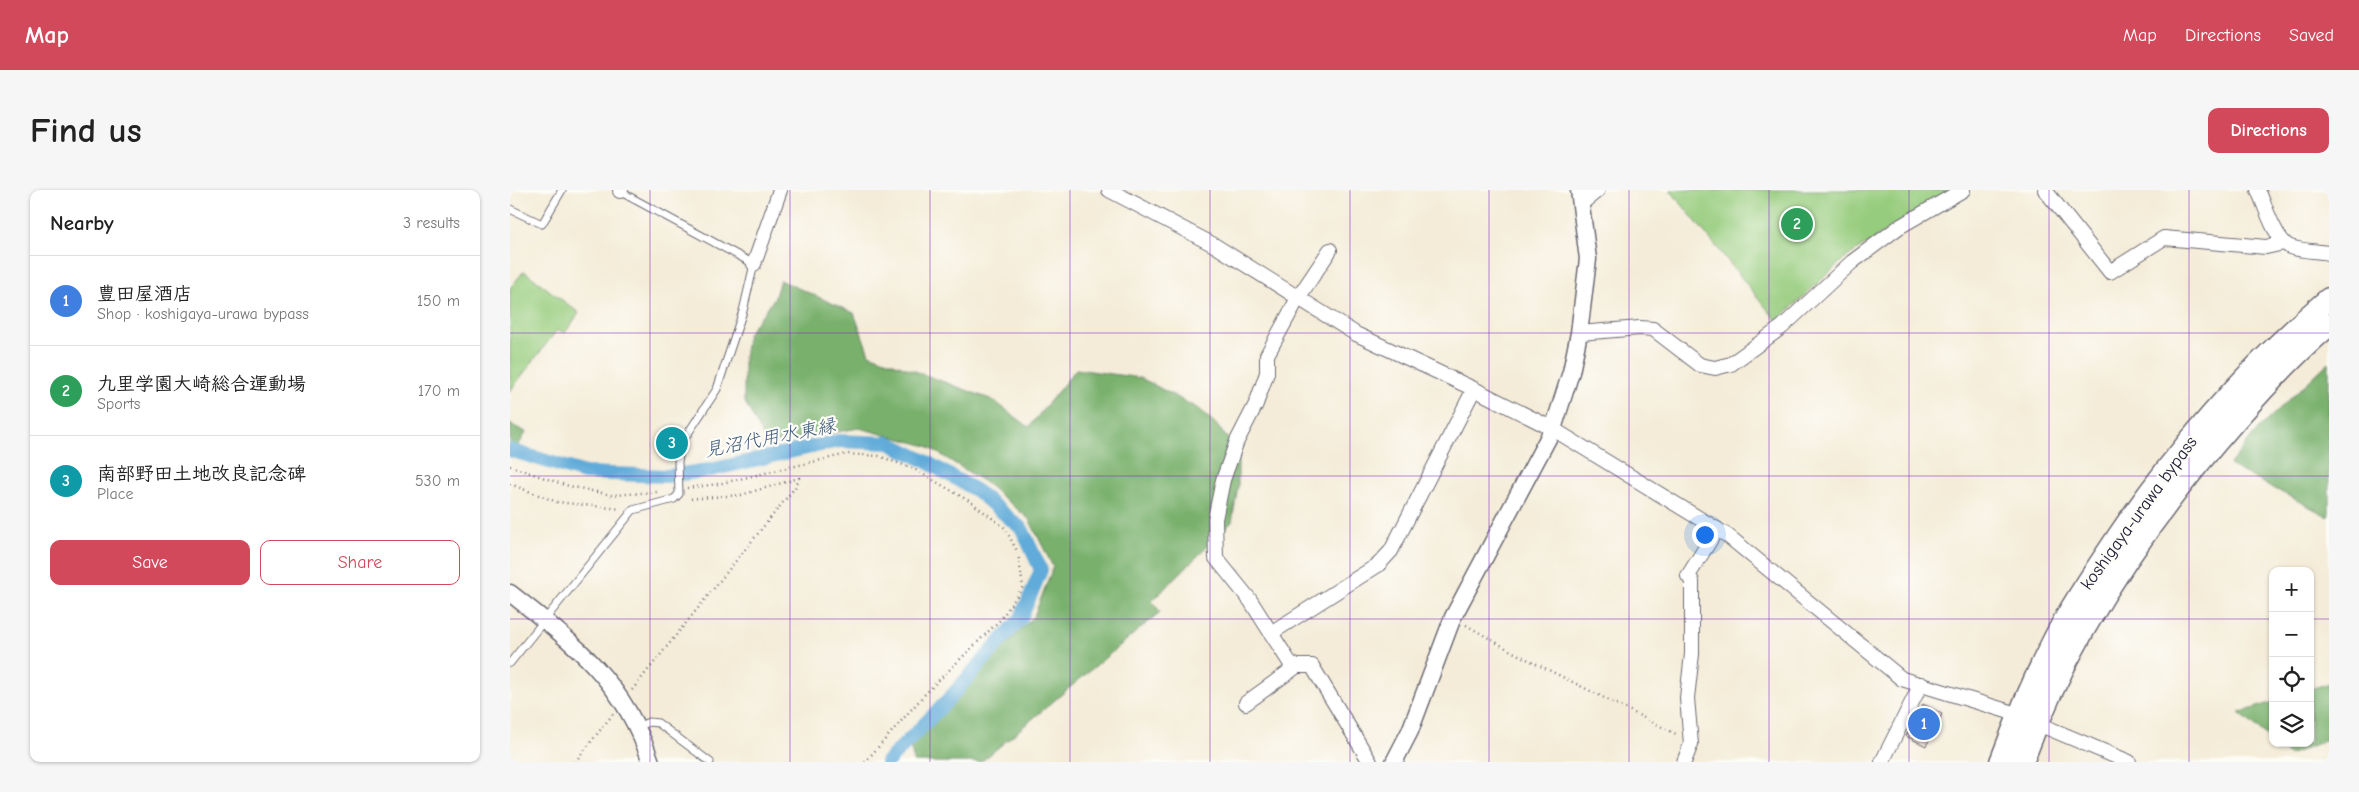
<!DOCTYPE html>
<html lang="en">
<head>
<meta charset="utf-8">
<style>
	:root { --surface:#fff; --page:#f6f6f6; --text:#222; --muted:#767676; --line:#e0e0e0; --accent:#d1495b }
	body { margin:0; font-family:"Comic Neue","Klee One",sans-serif; background:var(--page); color:var(--text) }
	.controls { position:absolute; right:15px; bottom:15px; display:grid; overflow:hidden; border-radius:10px; box-shadow:0 1px 4px #0004 }
	.controls button { width:45px; height:45px; display:grid; place-items:center; padding:0; border:0; border-bottom:1px solid var(--line); background:var(--surface); color:var(--text); font:25px sans-serif }
	.you { position:absolute; left:1194px; top:344px; width:18px; height:18px; margin:-12px; border:4px solid #fff; border-radius:50%; background:#1a73e8; box-shadow:0 0 0 8px #1a73e833 }
	.badge { display:grid; place-items:center; width:32px; height:32px; border-radius:50%; background:var(--accent); color:#fff; font-size:16px; font-weight:700 }
	.pin { position:absolute; translate:-50% -50%; border:2px solid #fff; box-shadow:0 1px 5px #0006 }
	.list { margin:0; padding:0; list-style:none }
	h2 { display:flex; justify-content:space-between; align-items:center; height:65px; margin:0; padding:0 20px; font-size:21px }
	h2 small { font-size:16px; font-weight:400; color:var(--muted) }
	.list li { display:grid; grid-template-columns:32px 1fr auto; gap:15px; align-items:center; box-sizing:border-box; height:90px; padding:0 20px; border-top:1px solid var(--line) }
	.list b { display:block; font-size:19px; white-space:nowrap }
	.list p { margin:0; font-size:16px; white-space:nowrap; color:var(--muted) }
	.list em { font-size:16px; font-style:normal; color:var(--muted) }
	.actions { display:flex; gap:10px; padding:15px 20px }
	.actions a { flex:1; padding:11px 0; border:1px solid var(--accent); border-radius:10px; text-align:center; font-size:18px; color:var(--accent) }
	.actions .main { background:var(--accent); color:#fff }
	.icon { flex:none; width:28px; height:28px; fill:none; stroke:currentColor; stroke-width:2; stroke-linecap:round; stroke-linejoin:round }
	.map { position:relative; flex:none; width:1819px; height:572px; overflow:hidden; border-radius:10px }
	header { display:flex; align-items:center; gap:30px; box-sizing:border-box; height:70px; padding:0 25px; background:var(--accent); color:#fff }
	header strong { font-size:24px }
	nav { display:flex; gap:28px; margin-inline-start:auto; font-size:18px }
	.intro { display:flex; align-items:center; justify-content:space-between; box-sizing:border-box; height:120px; padding:0 30px }
	h1 { margin:0; font-size:35px }
	.button { padding:12px 22px; border-radius:10px; background:var(--accent); color:#fff; font-size:18px; font-weight:700 }
	main { display:flex; gap:30px; padding:0 30px }
	aside { flex:1; background:var(--surface); border-radius:10px; box-shadow:0 1px 4px #0004 }
	.map>svg:first-child { display:block }
	.green { fill:#96cc7d; stroke:#5c775c }
	.forest { fill:#78b06c; stroke:#4d6954 }
	.lines { fill:none; stroke-linecap:round; stroke-linejoin:round }
	.canal { stroke:#61abd9; stroke-width:14 }
	.building { fill:#dcabbf }
	.service-casing { stroke:#6c6972; stroke-width:9 }
	.minor-casing { stroke:#6c6972; stroke-width:16 }
	.tertiary-casing { stroke:#6c6972; stroke-width:19 }
	.trunk-casing { stroke:#6c6972; stroke-width:25 }
	.path { stroke:#6c6972; stroke-width:2.5; stroke-dasharray:1 4; stroke-linecap:butt }
	.service { stroke:#fff; stroke-width:7 }
	.minor { stroke:#fff; stroke-width:14 }
	.tertiary { stroke:#fff; stroke-width:16 }
	.trunk { stroke:#fff; stroke-width:22 }
	.grid { fill:none; stroke:#7b2cbf; stroke-width:1; stroke-opacity:0.55 }
	.labels { text-anchor:middle; dominant-baseline:central; stroke-width:4.5; stroke-linejoin:round; paint-order:stroke }
	.street-label { font-size:18px; fill:#22223b; stroke:#fdfcf7 }
	.water-label { font-size:19px; font-style:italic; fill:#3b597a; stroke:#fdfcf7 }
</style>
</head>
<body>
<header>
<strong>Map</strong>
<nav><a>Map</a><a>Directions</a><a>Saved</a></nav>
</header>
<div class="intro"><h1>Find us</h1><a class="button">Directions</a></div>
<main>
<aside>
<h2>Nearby<small>3 results</small></h2>
<ul class="list">
<li><span class="badge" style="background:#3f7fe0">1</span><div><b>豊田屋酒店</b><p>Shop · koshigaya-urawa bypass</p></div><em>150 m</em></li>
<li><span class="badge" style="background:#2e9e5b">2</span><div><b>九里学園大崎総合運動場</b><p>Sports</p></div><em>170 m</em></li>
<li><span class="badge" style="background:#0f9aa8">3</span><div><b>南部野田土地改良記念碑</b><p>Place</p></div><em>530 m</em></li>
</ul>
<div class="actions"><a class="main">Save</a><a>Share</a></div>
</aside>
<div class="map">
<svg width="1819" height="572" viewBox="0 0 1819 572">
	<rect width="100%" height="100%" fill="#fdfcf7"/>
	<filter id="ink" filterUnits="userSpaceOnUse"><feTurbulence type="fractalNoise" baseFrequency=".02" numOctaves="2"/><feDisplacementMap in="SourceGraphic" scale="10" xChannelSelector="R" yChannelSelector="G"/><feConvolveMatrix kernelMatrix="1 2 1 2 8 2 1 2 1" color-interpolation-filters="sRGB"/></filter>
	<filter id="wash" filterUnits="userSpaceOnUse"><feTurbulence type="fractalNoise" baseFrequency=".0096" numOctaves="4" result="noise"/><feDisplacementMap in="SourceGraphic" scale="20" xChannelSelector="R" yChannelSelector="G"/><feGaussianBlur stdDeviation="1.12" result="paint"/><feColorMatrix in="noise" values="0 0 0 0 0 0 0 0 0 0 0 0 0 0 0 0 0 1.4 0 .05"/><feComposite in="paint" operator="in"/></filter>
	<g filter="url(#wash)">
		<rect width="100%" height="100%" fill="#f4ecd8"/>
		<g class="green">
			<path d="M1160 0H1439L1335 68 1267 131Z"/>
			<path d="M14 81 69 123 55 143 47 140 0 201V98Z"/>
		</g>
		<g class="forest">
			<path d="M270 90 344 123 359 164 483 210 519 237 566 179 631 188 687 218 704 232 728 261V297L722 332 642 411 650 422 471 572H404L400 555 524 426 543 377 519 329 476 293 417 256 349 238 257 254 234 210V168L238 143 264 109Z"/>
			<path d="M1819 172V327L1719 275 1750 237Z"/>
			<path d="M0 234 16 242 5 262 0 259Z"/>
			<path d="M1819 493V549L1779 565 1765 553H1800V499Z"/>
			<path d="M1763 512V551L1729 523Z"/>
		</g>
		<g class="lines">
			<path class="canal" d="M0 260 75 283 157 286 200 280 328 251 379 253 415 271 467 301 512 339 531 380 511 428 437 511 377 572"/>
		</g>
		<g id="blocks">
			<path class="building" d="M1413 514 1432 524 1416 556 1396 546Z"/>
		</g>
	</g>
	<g filter="url(#ink)">
		<use href="#blocks" fill-opacity="0" stroke="#6c6972" stroke-width="1"/>
		<g class="lines">
			<g class="service-casing">
				<g id="service">
					<path d="M0 19 32 34 52 0"/>
					<path d="M0 473 123 320 164 309 169 304 168 272 171 254 207 199 233 121 244 74 109 1"/>
					<path d="M127 537 139 532 148 533 200 572"/>
				</g>
			</g>
			<g class="minor-casing">
				<g id="minor">
					<path d="M599 0 704 55 846 144 964 199 1043 239 1218 346 1392 489 1497 521 1619 572"/>
					<path d="M1535 0 1600 82 1654 48 1756 57 1774 53"/>
					<path d="M1748 0C1755 15 1765 50 1780 57 1792 61 1807 61 1819 63"/>
					<path d="M110 1 111 0"/>
					<path d="M1072 13 1088 0"/>
					<path d="M244 74 270 0"/>
					<path d="M1069 143 1130 138 1143 139 1190 175 1205 178 1221 174 1272 137 1342 72 1389 37 1453 0"/>
					<path d="M761 443 868 375 881 361 964 199"/>
					<path d="M787 476 780 473 740 410 706 368 705 329 713 290 727 251 746 214 757 183V165L788 108 820 60"/>
					<path d="M736 513 787 476H802L860 572"/>
					<path d="M1174 572 1181 554 1177 508 1182 464V391L1178 386 1207 339"/>
					<path d="M1372 572 1411 494"/>
				</g>
			</g>
			<g class="tertiary-casing">
				<g id="tertiary">
					<path d="M0 403C65 454 114 491 141 572"/>
					<path d="M884 572 900 541 943 427 1043 239 1061 182 1069 143 1078 69 1069 0"/>
				</g>
			</g>
			<g class="trunk-casing">
				<g id="trunk">
					<path d="M1491 572C1506 532 1523 492 1542 454 1561 416 1585 382 1608 347 1668 259 1737 178 1819 109"/>
					<path d="M1512 572C1558 445 1637 330 1726 229 1755 196 1785 163 1819 135"/>
				</g>
			</g>
			<g class="path">
				<path d="M0 276 55 295 101 305 147 302"/>
				<path d="M0 294 47 312 111 319"/>
				<path d="M177 298 208 294 337 264 369 266 404 279 461 312 495 338 508 363 513 397 491 429 415 504 355 572"/>
				<path d="M956 435 1001 461 1168 545"/>
				<path d="M122 500 287 295 289 288 231 305 177 309"/>
				<path d="M65 572 103 524"/>
			</g>
			<use href="#service" class="service"/>
			<use href="#minor" class="minor"/>
			<use href="#tertiary" class="tertiary"/>
			<use href="#trunk" class="trunk"/>
		</g>
	</g>
	<path class="grid" d="M140 0V572M280 0V572M420 0V572M560 0V572M700 0V572M840 0V572M979 0V572M1119 0V572M1259 0V572M1399 0V572M1539 0V572M1679 0V572M0 143H1819M0 286H1819M0 429H1763M1800 429H1819"/>
	<g class="labels">
		<g class="street-label">
			<text transform="translate(1629 323) rotate(-54)">koshigaya-urawa bypass</text>
		</g>
		<g class="water-label">
			<text transform="translate(260 248) rotate(-11)">見沼代用水東縁</text>
		</g>
	</g>
</svg>
<div class="controls">
<button>+</button>
<button>−</button>
<button><svg class="icon" aria-label="locate" viewBox="0 0 24 24"><circle cx="12" cy="12" r="6"/><path d="M12 2v4M12 18v4M2 12h4M18 12h4"/></svg></button>
<button><svg class="icon" aria-label="layers" viewBox="0 0 24 24"><path d="M12 4l9 5-9 5-9-5zM3 14l9 5 9-5"/></svg></button>
</div>
<div class="you"></div>
<div class="pin badge" style="left:1414px;top:534px;background:#3f7fe0">1</div>
<div class="pin badge" style="left:1287px;top:34px;background:#2e9e5b">2</div>
<div class="pin badge" style="left:162px;top:253px;background:#0f9aa8">3</div>
</div>
</main>
</body>
</html>
